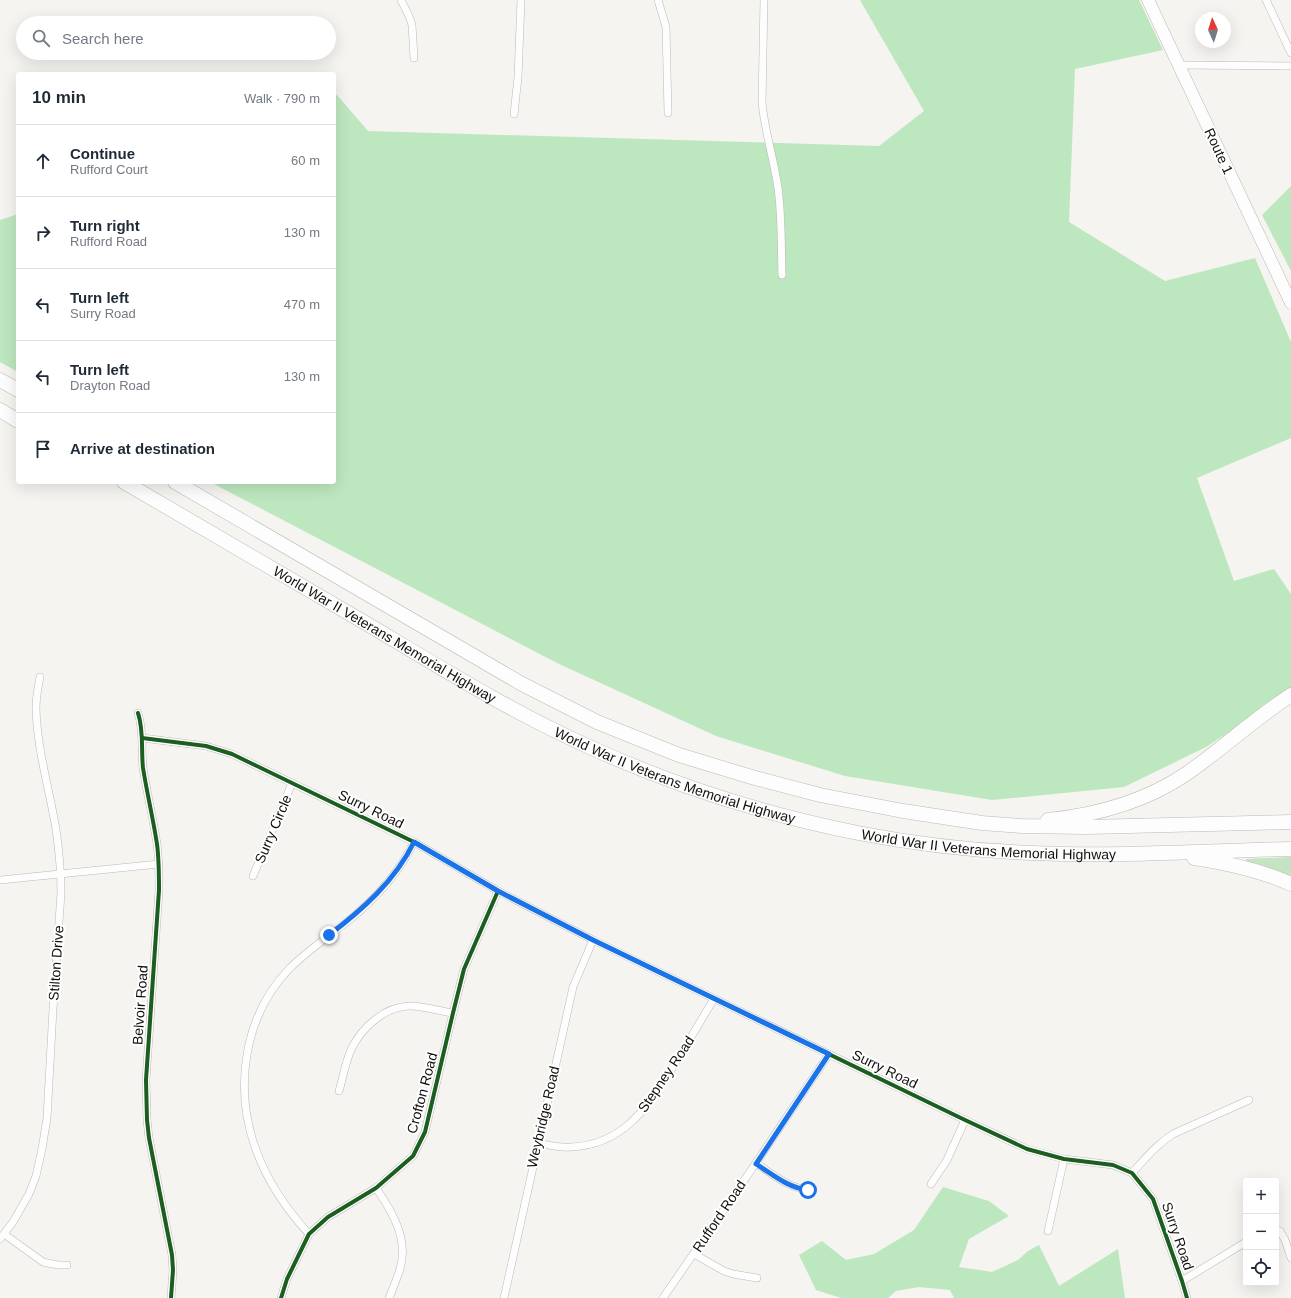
<!DOCTYPE html>
<html lang="en">
<head>
<meta charset="utf-8">
<style>
	:root { --surface:#fff; --page:#f2f2f3; --text:#1f2937; --muted:#747a83; --line:#e0e1e3 }
	body { margin:0; font-family:Helvetica,sans-serif; background:var(--page); color:var(--text) }
	.controls { position:absolute; right:12px; bottom:12px; display:grid; overflow:hidden; border-radius:4px; box-shadow:0 4px 16px #0002 }
	.controls button { width:36px; height:36px; display:grid; place-items:center; padding:0; border:0; border-bottom:1px solid var(--line); background:var(--surface); color:var(--text); font:20px sans-serif }
	.compass { position:absolute; left:1195px; top:12px; width:36px; height:36px; border-radius:50%; background:var(--surface); box-shadow:0 4px 16px #0002; rotate:356deg }
	.stop { position:absolute; width:12px; height:12px; margin:-9px; border:3px solid #1a73e8; border-radius:50%; background:#fff }
	.stop.end { background:#1a73e8; border-color:#fff; box-shadow:0 1px 4px #0008 }
	.list { margin:0; padding:0; list-style:none }
	h2 { display:flex; justify-content:space-between; align-items:center; height:52px; margin:0; padding:0 16px; font-size:17px }
	h2 small { font-size:13px; font-weight:400; color:var(--muted) }
	.list li { display:grid; grid-template-columns:26px 1fr auto; gap:12px; align-items:center; box-sizing:border-box; height:72px; padding:0 16px; border-top:1px solid var(--line) }
	.list b { display:block; font-size:15px; white-space:nowrap }
	.list p { margin:0; font-size:13px; white-space:nowrap; color:var(--muted) }
	.list em { font-size:13px; font-style:normal; color:var(--muted) }
	.icon { flex:none; width:22px; height:22px; fill:none; stroke:currentColor; stroke-width:2; stroke-linecap:round; stroke-linejoin:round }
	.map { position:relative; flex:none; width:1291px; height:1298px; overflow:hidden }
	.search { position:absolute; background:var(--surface); box-shadow:0 4px 16px #0002; left:16px; top:16px; width:320px; height:44px; display:flex; align-items:center; gap:10px; box-sizing:border-box; padding:0 14px; border-radius:22px; color:var(--muted); font-size:15px }
	.panel { position:absolute; background:var(--surface); box-shadow:0 4px 16px #0002; left:16px; top:72px; width:320px; height:412px; border-radius:4px }
	.map>svg:first-child { display:block }
	.green { fill:#c4e4c3 }
	.forest { fill:#bde7be }
	.lines { fill:none; stroke-linecap:round; stroke-linejoin:round }
	.minor-casing { stroke:#bbbab6; stroke-width:8 }
	.primary-casing { stroke:#bbbab6; stroke-width:13 }
	.motorway-casing { stroke:#bbbab6; stroke-width:15 }
	.minor { stroke:#fefdfd; stroke-width:7 }
	.primary { stroke:#fefdfd; stroke-width:12 }
	.motorway { stroke:#fefdfd; stroke-width:14 }
	.cycleway-casing { stroke:#fff; stroke-width:6 }
	.cycleway { stroke:#1b5e20; stroke-width:4 }
	.route { stroke:#1a73e8; stroke-width:5 }
	.labels { text-anchor:middle; dominant-baseline:central; stroke-width:4; stroke-linejoin:round; paint-order:stroke }
	.street-label { font-size:14px; fill:#11100e; stroke:#fff }
</style>
</head>
<body>
<div class="map">
<svg width="1291" height="1298" viewBox="0 0 1291 1298">
	<rect width="100%" height="100%" fill="#f5f4f0"/>
	<path class="green" d="M1291 857V879L1246 862V859Z"/>
	<g class="forest">
		<path d="M860 0H1139L1163 50 1075 69 1069 222 1165 281 1255 258 1291 342V438L1197 478 1234 581 1274 569 1291 594V691L1206 747 1124 787 992 800 845 776 716 736 557 663 210 482H334V96L337 95 368 131 879 146 924 111Z"/>
		<path d="M1291 186V271L1262 215Z"/>
		<path d="M18 214V372L0 362V220Z"/>
		<path d="M943 1187 989 1201 1009 1216 969 1239 959 1267 992 1272 1018 1260 1028 1251 1039 1245 1059 1286 1118 1249 1125 1298H954L950 1290 919 1287 896 1291 888 1298H841L816 1290 799 1255 822 1241 846 1260 874 1254 914 1230Z"/>
	</g>
	<g class="lines">
		<g class="minor-casing">
			<g id="minor">
				<path d="M401 0 409 16 412 25 414 58"/>
				<path d="M658 0 666 27 668 113"/>
				<path d="M764 0 762 103C765 132 774 160 778 188 782 217 781 246 782 275"/>
				<path d="M1266 0 1291 53"/>
				<path d="M1178 65 1291 66"/>
				<path d="M514 114 518 77 521 0"/>
				<path d="M138 713C144 731 141 750 143 768 147 793 153 818 157 844 159 859 159 875 159 890L146 1080 147 1120 149 1138 172 1255 173 1270 171 1298"/>
				<path d="M142 738 206 746 232 754 414 842 498 891 593 940 965 1120 1027 1149 1064 1159 1113 1165 1132 1173 1153 1199 1182 1281 1187 1298"/>
				<path d="M253 876 292 783"/>
				<path d="M0 880 159 864"/>
				<path d="M339 1091C343 1078 345 1063 351 1050 361 1028 385 1006 410 1006 424 1006 439 1011 453 1013"/>
				<path d="M538 1143C548 1145 560 1148 571 1147 621 1145 645 1111 670 1072 685 1048 699 1023 714 999"/>
				<path d="M756 1163C772 1174 788 1188 809 1190"/>
				<path d="M1132 1173C1145 1159 1156 1145 1173 1134L1249 1100"/>
				<path d="M931 1184 947 1160 965 1120"/>
				<path d="M376 1188C392 1211 409 1239 400 1269 397 1279 393 1288 389 1298"/>
				<path d="M1276 1230 1280 1231 1285 1240 1291 1258"/>
				<path d="M1048 1231 1064 1159"/>
				<path d="M4 1234 43 1262 58 1265H67"/>
				<path d="M309 1234C287 1210 266 1179 255 1147 234 1087 244 1016 289 969 307 951 328 937 348 921 374 900 399 873 414 842"/>
				<path d="M0 1239 13 1222 29 1194 36 1176 42 1149 47 1118 53 1009 61 893C61 871 59 850 56 829 49 788 37 749 36 708 36 698 38 687 40 677"/>
				<path d="M694 1254 724 1271 733 1274 757 1278"/>
				<path d="M1182 1281 1246 1242"/>
				<path d="M281 1298 287 1279 309 1234 328 1217 376 1188 413 1156 425 1132 453 1013 464 969 498 891"/>
				<path d="M504 1298 573 987 593 940"/>
				<path d="M663 1298 756 1163 829 1054"/>
			</g>
		</g>
		<g class="primary-casing">
			<path id="primary" d="M1148 0 1291 303"/>
		</g>
		<g class="motorway-casing">
			<g id="motorway">
				<path d="M0 380 18 390"/>
				<path d="M0 410 18 421"/>
				<path id="s1" d="M124 482C207 530 290 579 374 628 446 671 517 715 594 749 678 787 768 815 858 833 915 844 975 851 1033 853 1118 857 1205 851 1291 849"/>
				<path d="M175 482 522 684 597 722 679 755 755 778 820 795 903 811 982 823 1022 826 1087 827 1291 822"/>
				<path d="M1048 820C1096 815 1146 801 1186 774 1222 749 1254 719 1291 695"/>
				<path d="M1194 858C1227 863 1260 870 1291 884"/>
			</g>
		</g>
		<use href="#minor" class="minor"/>
		<use href="#primary" class="primary"/>
		<use href="#motorway" class="motorway"/>
		<g class="cycleway-casing">
			<g id="cycleway">
				<path d="M138 713C144 731 141 750 143 768 147 793 153 818 157 844 159 859 159 875 159 890L146 1080 147 1120 149 1138 172 1255 173 1270 171 1298"/>
				<path d="M142 738 206 746 232 754 414 842 498 891 593 940 965 1120 1027 1149 1064 1159 1113 1165 1132 1173 1153 1199 1182 1281 1187 1298"/>
				<path d="M281 1298 287 1279 309 1234 328 1217 376 1188 413 1156 425 1132 453 1013 464 969 498 891"/>
			</g>
		</g>
		<use href="#cycleway" class="cycleway"/>
	</g>
	<g class="lines">
		<path class="route" d="M329 935C362 910 395 881 414 842L498 891 593 940 829 1054 756 1164C772 1174 788 1188 808 1190"/>
	</g>
	<g class="labels">
		<g class="street-label">
			<text transform="translate(1219 151) rotate(65)">Route 1</text>
			<text stroke="none"><textPath href="#s1" startOffset="302">World War II Veterans Memorial Highway</textPath></text>
			<text stroke="none"><textPath href="#s1" startOffset="626">World War II Veterans Memorial Highway</textPath></text>
			<text transform="translate(371 809) rotate(26)">Surry Road</text>
			<text transform="translate(273 829) rotate(-67)">Surry Circle</text>
			<text stroke="none"><textPath href="#s1" startOffset="950">World War II Veterans Memorial Highway</textPath></text>
			<text transform="translate(56 963) rotate(-86)">Stilton Drive</text>
			<text transform="translate(140 1005) rotate(-86)">Belvoir Road</text>
			<text transform="translate(885 1069) rotate(26)">Surry Road</text>
			<text transform="translate(666 1074) rotate(-56)">Stepney Road</text>
			<text transform="translate(422 1093) rotate(-75)">Crofton Road</text>
			<text transform="translate(543 1117) rotate(-77)">Weybridge Road</text>
			<text transform="translate(719 1216) rotate(-56)">Rufford Road</text>
			<text transform="translate(1178 1236) rotate(71)">Surry Road</text>
		</g>
	</g>
</svg>
<div class="controls">
<button>+</button>
<button>−</button>
<button><svg class="icon" aria-label="locate" viewBox="0 0 24 24"><circle cx="12" cy="12" r="6"/><path d="M12 2v4M12 18v4M2 12h4M18 12h4"/></svg></button>
</div>
<svg class="compass" viewBox="-18 -18 36 36"><path d="M0-13l5 13h-10z" fill="#e53935"/><path d="M0 13l5-13h-10z" fill="#747a83"/></svg>
<div class="stop" style="left:808px;top:1190px"></div>
<div class="stop end" style="left:329px;top:935px"></div>
<div class="search"><svg class="icon" aria-label="search" viewBox="0 0 24 24"><circle cx="10" cy="10" r="6"/><path d="M15 15l6 6"/></svg>Search here</div>
<section class="panel">
<h2>10 min<small>Walk · 790 m</small></h2>
<ul class="list">
<li><svg class="icon" aria-label="ahead" viewBox="0 0 24 24"><path d="M12 20V5M6 11l6-6 6 6"/></svg><div><b>Continue</b><p>Rufford Court</p></div><em>60 m</em></li>
<li><svg class="icon" aria-label="right" viewBox="0 0 24 24"><path d="M7 20v-9h11M14 6l5 5-5 5"/></svg><div><b>Turn right</b><p>Rufford Road</p></div><em>130 m</em></li>
<li><svg class="icon" aria-label="left" viewBox="0 0 24 24"><path d="M17 20v-9H6M10 6l-5 5 5 5"/></svg><div><b>Turn left</b><p>Surry Road</p></div><em>470 m</em></li>
<li><svg class="icon" aria-label="left" viewBox="0 0 24 24"><path d="M17 20v-9H6M10 6l-5 5 5 5"/></svg><div><b>Turn left</b><p>Drayton Road</p></div><em>130 m</em></li>
<li><svg class="icon" aria-label="arrive" viewBox="0 0 24 24"><path d="M6 21V4h12l-3 4 3 4H6"/></svg><div><b>Arrive at destination</b></div></li>
</ul>
</section>
</div>
</body>
</html>
